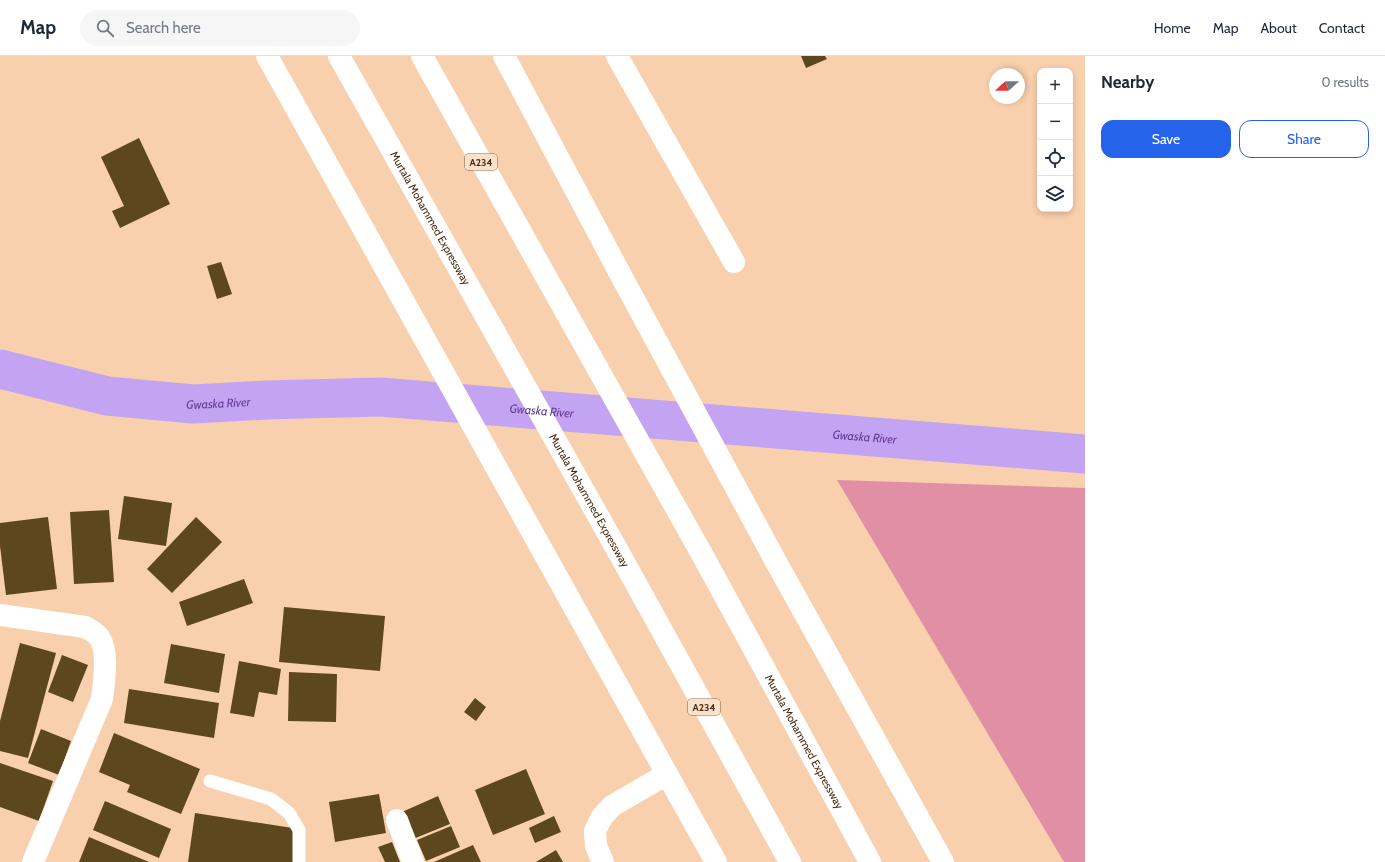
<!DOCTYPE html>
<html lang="en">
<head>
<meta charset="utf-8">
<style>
	:root { --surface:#fff; --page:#f6f6f7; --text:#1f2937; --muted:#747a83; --line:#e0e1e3; --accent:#2563eb }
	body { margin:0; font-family:Cabin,sans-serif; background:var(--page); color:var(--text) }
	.controls { position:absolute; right:12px; top:12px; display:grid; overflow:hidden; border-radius:8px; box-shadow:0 2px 6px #0003 }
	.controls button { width:36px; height:36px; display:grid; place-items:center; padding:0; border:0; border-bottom:1px solid var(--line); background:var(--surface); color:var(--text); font:20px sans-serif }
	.compass { position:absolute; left:989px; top:12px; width:36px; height:36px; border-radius:50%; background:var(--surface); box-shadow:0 2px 6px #0003; rotate:249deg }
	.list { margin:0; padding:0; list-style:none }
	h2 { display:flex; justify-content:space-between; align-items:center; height:52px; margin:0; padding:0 16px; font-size:17px }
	h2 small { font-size:13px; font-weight:400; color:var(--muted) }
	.actions { display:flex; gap:8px; padding:12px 16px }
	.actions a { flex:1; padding:9px 0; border:1px solid var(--accent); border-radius:12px; text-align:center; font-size:14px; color:var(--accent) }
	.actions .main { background:var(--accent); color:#fff }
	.icon { flex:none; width:22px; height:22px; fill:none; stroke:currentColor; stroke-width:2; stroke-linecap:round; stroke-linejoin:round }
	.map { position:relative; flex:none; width:1085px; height:806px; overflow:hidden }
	header { display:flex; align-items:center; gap:24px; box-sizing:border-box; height:56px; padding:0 20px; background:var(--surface); border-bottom:1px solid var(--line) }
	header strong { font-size:19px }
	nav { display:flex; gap:22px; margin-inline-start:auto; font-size:14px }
	.search { width:280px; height:36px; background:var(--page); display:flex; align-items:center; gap:10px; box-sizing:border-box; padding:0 14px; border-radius:22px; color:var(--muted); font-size:15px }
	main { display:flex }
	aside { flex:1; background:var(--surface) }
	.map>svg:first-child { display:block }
	.green { fill:#e08fa5 }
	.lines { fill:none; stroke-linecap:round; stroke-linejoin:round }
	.river { stroke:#c3a4f2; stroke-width:39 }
	.building { fill:#5d471d }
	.service { stroke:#fff; stroke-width:13 }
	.minor { stroke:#fff; stroke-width:22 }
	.trunk { stroke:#fff; stroke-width:22 }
	.motorway { stroke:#fff; stroke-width:22 }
	.labels { text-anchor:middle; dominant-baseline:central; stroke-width:4; stroke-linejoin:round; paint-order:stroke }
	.shield { fill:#fce0c9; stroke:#7f634b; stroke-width:1 }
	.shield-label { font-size:10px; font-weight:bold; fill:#492e15 }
	.street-label { font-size:11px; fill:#492e15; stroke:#fce0c9 }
	.water-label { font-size:12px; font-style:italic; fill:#643b95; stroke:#fce0c9 }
</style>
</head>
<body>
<header>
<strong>Map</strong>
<div class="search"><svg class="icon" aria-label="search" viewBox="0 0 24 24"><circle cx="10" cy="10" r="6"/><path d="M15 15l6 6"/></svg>Search here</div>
<nav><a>Home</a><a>Map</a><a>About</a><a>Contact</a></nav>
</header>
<main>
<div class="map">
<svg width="1085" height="806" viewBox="0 0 1085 806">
	<rect width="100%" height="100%" fill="#f9d0ad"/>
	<path class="green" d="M837 424 1085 432V806H1064Z"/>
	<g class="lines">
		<path class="river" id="s1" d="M0 313 107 340 193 348 267 344 380 341 1085 398"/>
	</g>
	<g class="building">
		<path d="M801 0H825L827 3 806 12Z"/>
		<path d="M139 82 170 148 120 172 112 155 124 150 101 101Z"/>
		<path d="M221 206 232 238 217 243 207 210Z"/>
		<path d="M124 440 172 447 166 490 118 483Z"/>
		<path d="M109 454 114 526 74 528 70 456Z"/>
		<path d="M48 461 57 533 6 539 0 490V467Z"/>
		<path d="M196 461 222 486 172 537 147 513Z"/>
		<path d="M244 523 253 547 187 570 179 546Z"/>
		<path d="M284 551 385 560 380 615 279 606Z"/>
		<path d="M20 587 56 597 28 702 0 695V665Z"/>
		<path d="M171 588 225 598 219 637 164 627Z"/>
		<path d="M62 599 88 609 73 646 48 636Z"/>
		<path d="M239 605 281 613 277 639 259 636 254 661 230 657Z"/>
		<path d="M289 616 337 618 336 666 288 665Z"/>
		<path d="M129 633 219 647 214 682 124 667Z"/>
		<path d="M475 642 486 651 476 665 464 656Z"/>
		<path d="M41 673 71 685 59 719 28 707Z"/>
		<path d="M114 677 200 713 181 758 127 736 130 729 99 716Z"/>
		<path d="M0 707 53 725 39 765 0 751Z"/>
		<path d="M526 713 545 758 493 779 475 734Z"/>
		<path d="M379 738 386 777 335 786 329 746Z"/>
		<path d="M438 740 450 768 413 783 402 756Z"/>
		<path d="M105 745 171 773 159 802 93 774Z"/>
		<path d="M195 757 299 773 294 806H188Z"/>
		<path d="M554 760 561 776 535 787 529 772Z"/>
		<path d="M451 770 460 791 426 805 417 784Z"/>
		<path d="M89 781 149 806H79Z"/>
		<path d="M392 786 400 806H385L378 791Z"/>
		<path d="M473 789 481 806H434Z"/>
		<path d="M556 794 563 806H536Z"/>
	</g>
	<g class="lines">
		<path class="service" d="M210 725 271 743 289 757 299 774V806"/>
		<g class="minor">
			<path d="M617 0 734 206"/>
			<path d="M0 559 85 571C88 573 93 575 96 578 110 589 104 627 102 643L33 806"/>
			<path d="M397 764 413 806"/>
			<path d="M603 806 596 790 595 775 602 761 612 750 667 718"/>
		</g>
		<g class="trunk">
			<path d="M267 0 716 806"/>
			<path d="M504 0 624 225 775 504 943 806"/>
		</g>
		<g class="motorway">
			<path id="s2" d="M339 0 619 497 790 806"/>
			<path id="s3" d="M422 0 703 500 870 806"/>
		</g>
	</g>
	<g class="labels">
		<g class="shield">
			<rect x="465" y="98" width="32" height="16" rx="3"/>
			<rect x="688" y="643" width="32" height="16" rx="3"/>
		</g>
		<g class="shield-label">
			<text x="481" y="106">A234</text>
			<text x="704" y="651">A234</text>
		</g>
		<g class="street-label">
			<text stroke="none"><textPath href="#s2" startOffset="186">Murtala Mohammed Expressway</textPath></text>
			<text stroke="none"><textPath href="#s2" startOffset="510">Murtala Mohammed Expressway</textPath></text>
			<text stroke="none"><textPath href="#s3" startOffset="785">Murtala Mohammed Expressway</textPath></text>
		</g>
		<g class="water-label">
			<text stroke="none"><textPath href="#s1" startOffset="222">Gwaska River</textPath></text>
			<text stroke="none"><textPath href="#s1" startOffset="546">Gwaska River</textPath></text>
			<text stroke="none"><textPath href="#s1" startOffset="870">Gwaska River</textPath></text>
		</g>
	</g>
</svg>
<div class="controls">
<button>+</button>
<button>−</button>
<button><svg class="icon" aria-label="locate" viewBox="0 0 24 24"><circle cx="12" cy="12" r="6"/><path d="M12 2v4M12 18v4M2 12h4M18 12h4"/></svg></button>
<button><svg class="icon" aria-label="layers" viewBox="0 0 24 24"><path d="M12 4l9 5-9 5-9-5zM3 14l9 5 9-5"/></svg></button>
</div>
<svg class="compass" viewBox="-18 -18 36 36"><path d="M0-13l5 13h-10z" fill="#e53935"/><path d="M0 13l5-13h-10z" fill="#747a83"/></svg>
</div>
<aside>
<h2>Nearby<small>0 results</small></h2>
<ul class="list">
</ul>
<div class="actions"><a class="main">Save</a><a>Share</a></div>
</aside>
</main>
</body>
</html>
